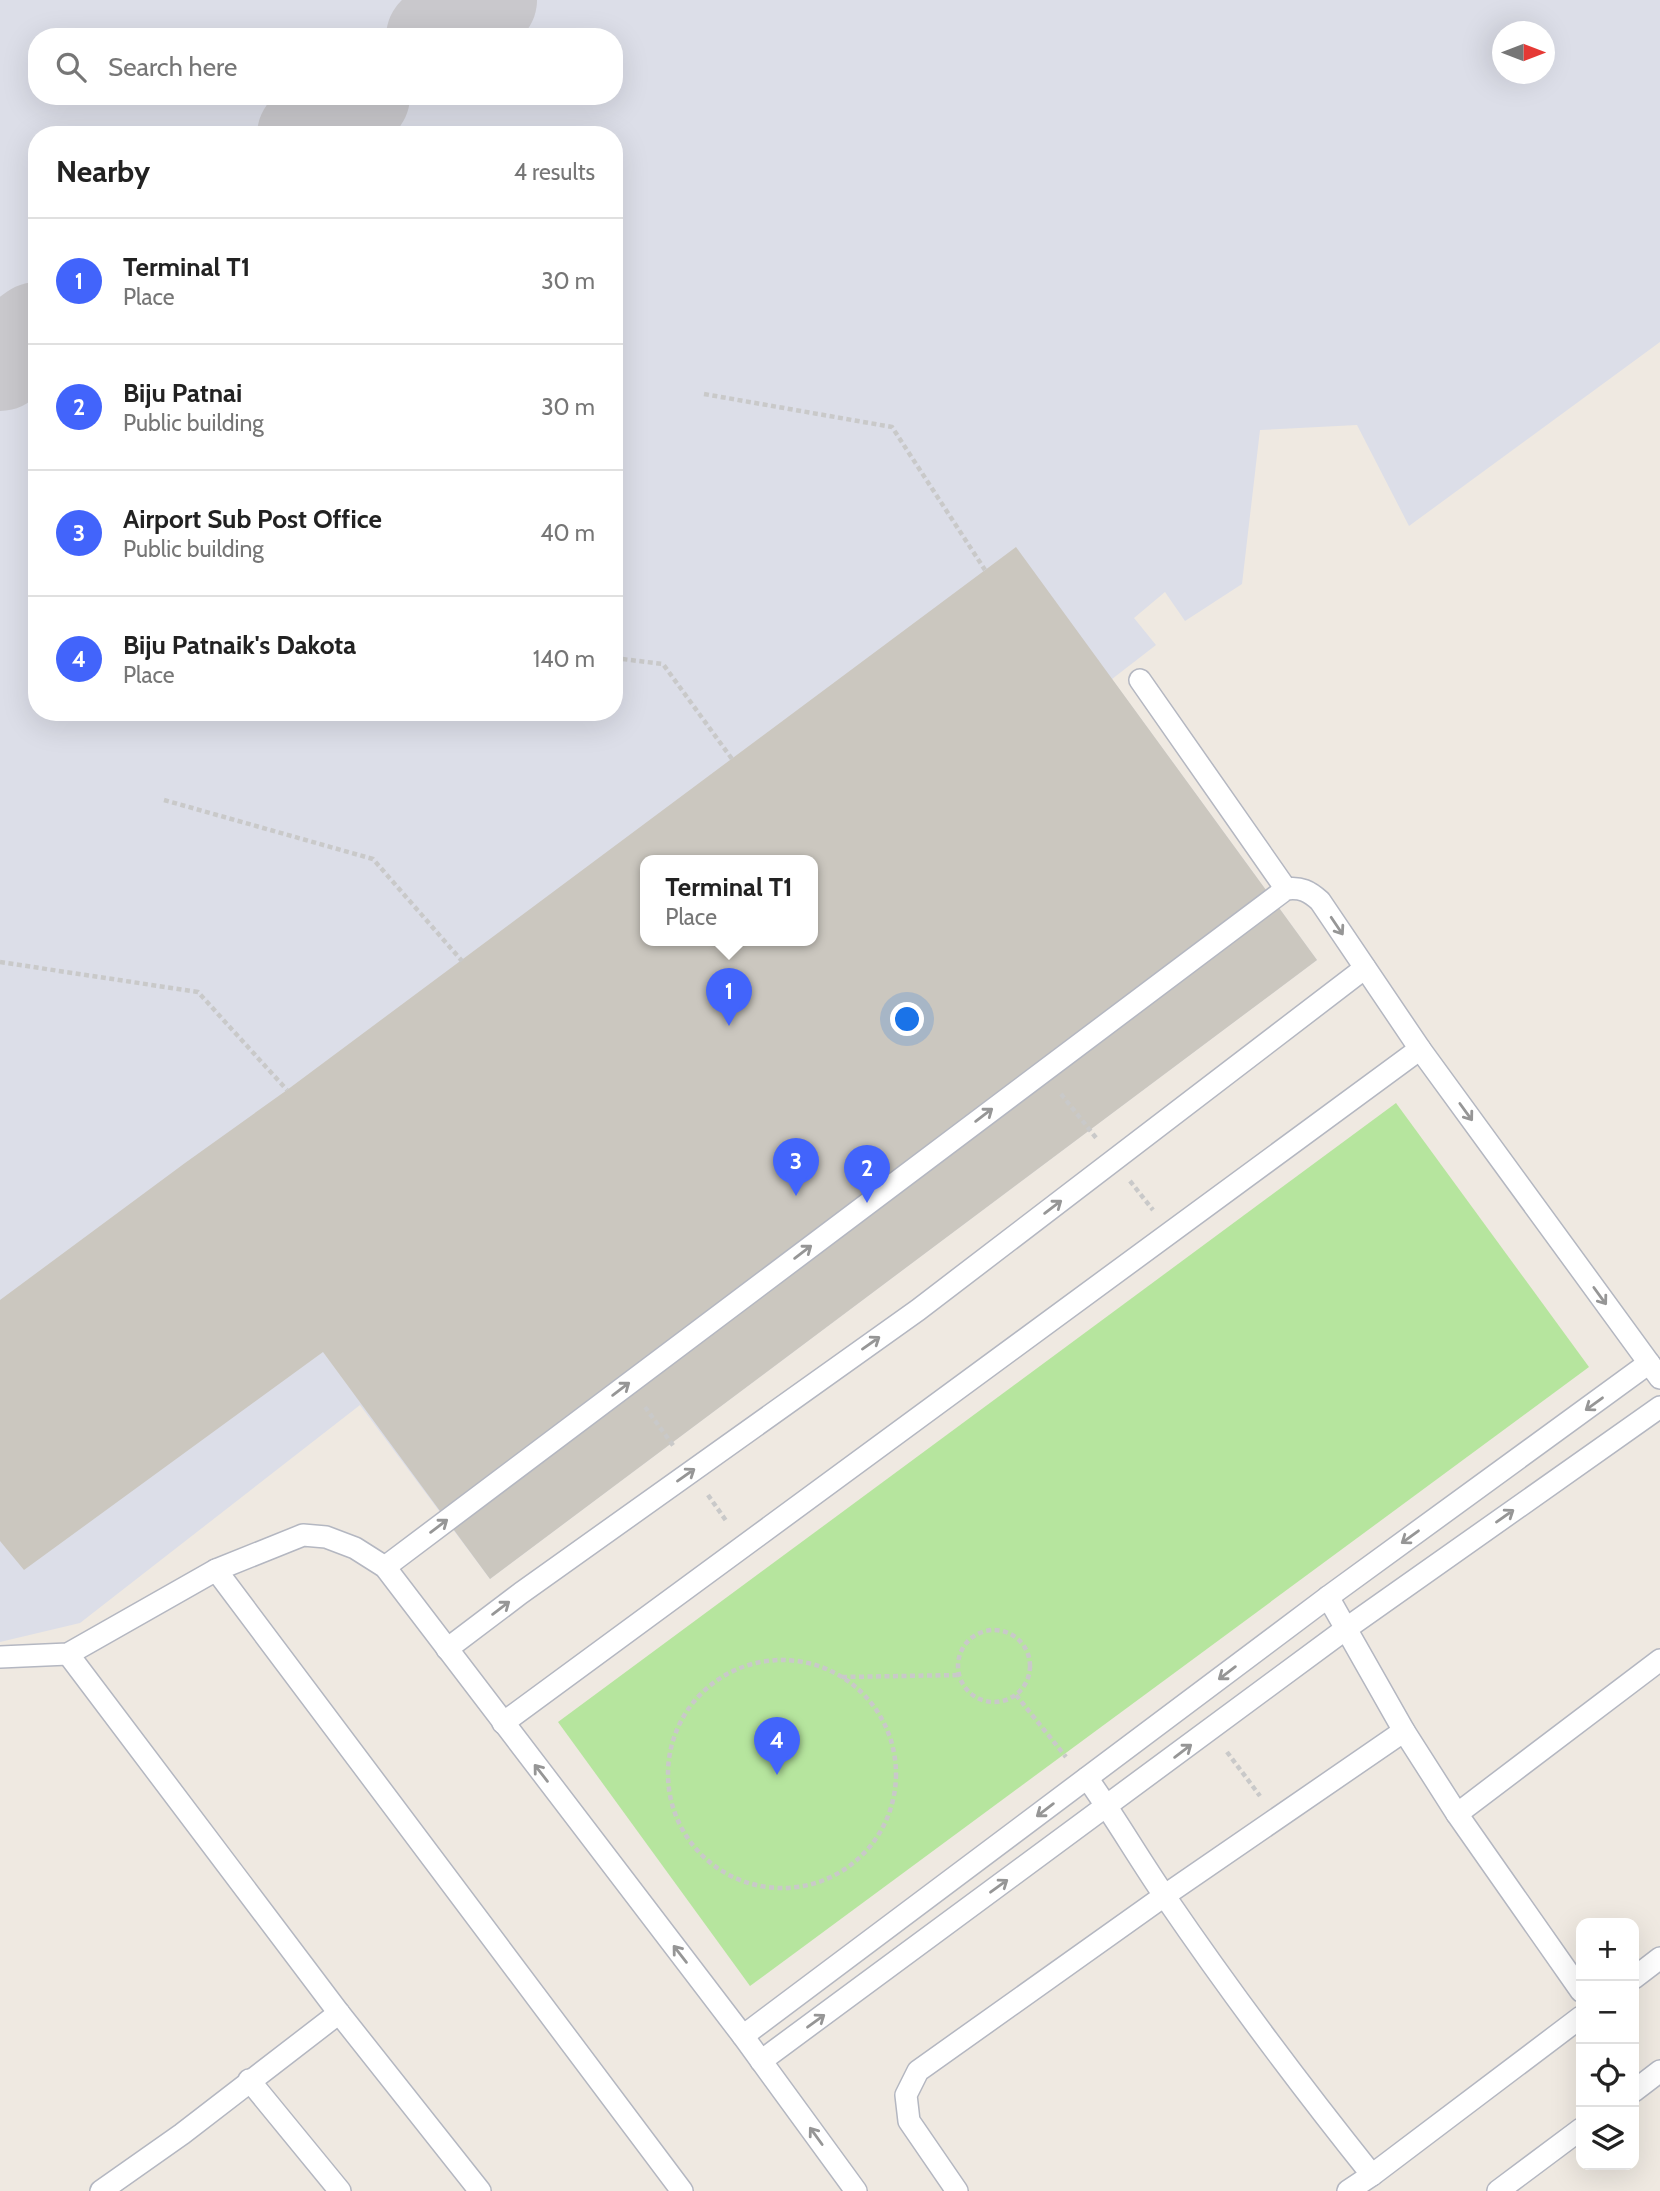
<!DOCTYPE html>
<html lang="en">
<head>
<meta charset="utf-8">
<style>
	:root { --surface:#fff; --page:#f6f6f6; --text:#222; --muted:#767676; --line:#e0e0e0; --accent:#4264fb }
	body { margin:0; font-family:Cabin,sans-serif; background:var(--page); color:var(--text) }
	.controls { position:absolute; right:21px; bottom:21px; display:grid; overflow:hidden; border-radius:14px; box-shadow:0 7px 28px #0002 }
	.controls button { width:63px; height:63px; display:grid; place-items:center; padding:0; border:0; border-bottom:2px solid var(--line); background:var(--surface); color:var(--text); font:35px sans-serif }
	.compass { position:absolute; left:1492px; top:21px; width:63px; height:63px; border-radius:50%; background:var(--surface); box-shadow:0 7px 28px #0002; rotate:90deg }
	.you { position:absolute; left:908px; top:1020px; width:24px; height:24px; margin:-18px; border:5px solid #fff; border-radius:50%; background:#1a73e8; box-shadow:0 0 0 10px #1a73e833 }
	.badge { display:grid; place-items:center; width:46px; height:46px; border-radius:50%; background:var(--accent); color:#fff; font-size:23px; font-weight:700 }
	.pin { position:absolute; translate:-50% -58px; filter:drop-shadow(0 2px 4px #0008) }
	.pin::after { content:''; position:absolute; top:37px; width:24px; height:21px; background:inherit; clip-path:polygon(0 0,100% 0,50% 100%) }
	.popup { position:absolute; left:640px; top:855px; width:178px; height:91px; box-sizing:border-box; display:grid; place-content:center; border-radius:14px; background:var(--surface); filter:drop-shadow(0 2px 5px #0005); font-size:23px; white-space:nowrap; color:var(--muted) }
	.popup b { font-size:26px; color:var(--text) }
	.popup::after { content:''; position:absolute; left:50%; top:100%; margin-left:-14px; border:14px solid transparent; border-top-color:var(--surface) }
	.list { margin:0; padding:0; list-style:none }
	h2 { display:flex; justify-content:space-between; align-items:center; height:91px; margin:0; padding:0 28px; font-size:30px }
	h2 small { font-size:23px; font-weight:400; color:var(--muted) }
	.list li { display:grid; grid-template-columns:46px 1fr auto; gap:21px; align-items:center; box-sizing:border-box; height:126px; padding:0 28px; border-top:2px solid var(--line) }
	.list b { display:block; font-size:26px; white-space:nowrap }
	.list p { margin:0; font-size:23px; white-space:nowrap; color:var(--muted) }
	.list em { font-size:23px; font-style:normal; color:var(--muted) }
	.icon { flex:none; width:38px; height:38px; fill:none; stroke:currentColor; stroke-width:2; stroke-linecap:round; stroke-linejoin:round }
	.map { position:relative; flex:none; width:1660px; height:2191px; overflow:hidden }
	.search { position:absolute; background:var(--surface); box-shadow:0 7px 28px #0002; left:28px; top:28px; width:595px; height:77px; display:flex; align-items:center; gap:18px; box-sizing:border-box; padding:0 24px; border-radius:28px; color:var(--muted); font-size:26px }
	.panel { position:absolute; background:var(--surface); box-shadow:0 7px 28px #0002; left:28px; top:126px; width:595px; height:595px; border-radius:28px }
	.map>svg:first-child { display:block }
	.airport { fill:#dcdee8; fill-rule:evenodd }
	.green { fill:#b6e59e }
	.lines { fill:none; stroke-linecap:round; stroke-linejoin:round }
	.taxiway { stroke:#c9c8cc; stroke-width:102 }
	.building { fill:#cbc7bf; fill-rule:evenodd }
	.service-casing { stroke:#b4b7c1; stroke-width:24 }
	.path { stroke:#c9c9c9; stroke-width:4.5; stroke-dasharray:5 3.5; stroke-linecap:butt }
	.service { stroke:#fff; stroke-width:21 }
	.oneway { stroke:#969696 }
</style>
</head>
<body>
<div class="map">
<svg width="1660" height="2191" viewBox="0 0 1660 2191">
	<rect width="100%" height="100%" fill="#efe9e1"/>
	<path class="airport" d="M0 0H1660V342L1409 526 1357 425 1260 430 1242 584 1185 621 1165 592 1134 618 1156 645 1112 679 1317 960 490 1579 360 1405 80 1623 0 1642ZM1502 32H1544V74H1502ZM37 37H614V96H37ZM37 135H614V712H37ZM645 860H813V940H645Z"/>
	<path class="green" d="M1396 1103 1589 1367 750 1986 558 1722Z"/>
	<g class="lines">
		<g class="taxiway">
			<path d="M437 37 486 0"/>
			<path d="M308 135 359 96"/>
			<path d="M0 360 37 333"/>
		</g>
	</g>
	<path class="building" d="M1016 547 1317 960 490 1579 323 1352 24 1570 0 1541V1300L185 1163 287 1090ZM645 860H813V940H645Z"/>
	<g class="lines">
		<g class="service-casing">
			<g id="service">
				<path d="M1140 680 1286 889"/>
				<path d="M385 1567 1286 889C1301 887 1309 891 1320 901L1420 1049 1660 1378"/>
				<path d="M216 1570 303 1535 326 1537 355 1548 385 1567 743 2036 856 2191"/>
				<path d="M1328 1597 1404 1731 1457 1814 1581 1991"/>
				<path d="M447 1649 521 1593 918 1310 1365 968"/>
				<path d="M68 1654 339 2013 480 2191"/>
				<path d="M0 1657 68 1654 216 1570 682 2191"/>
				<path d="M503 1723 1420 1049"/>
				<path d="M1087 1778C1115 1817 1139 1859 1166 1898 1231 1993 1300 2085 1372 2175"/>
				<path d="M1457 1814 1660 1660"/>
				<path d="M1634 1978 1660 1958"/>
				<path d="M743 2036 1328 1597 1649 1363"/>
				<path d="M761 2061 1347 1628 1660 1407"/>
				<path d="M249 2080 340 2191"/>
				<path d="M1634 2091 1660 2071"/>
				<path d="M101 2191 182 2134 339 2013"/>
				<path d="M957 2191 909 2121 906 2095 918 2071 1164 1896 1404 1731"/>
				<path d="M1348 2191 1372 2175 1581 2017"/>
				<path d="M1498 2191 1581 2129"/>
			</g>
		</g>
		<g class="path">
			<path d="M704 394 892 427 985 570"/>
			<path d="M614 658 663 664 732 759"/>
			<path d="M164 800 373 859 462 961"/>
			<path d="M0 962 198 992 287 1090"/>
			<path d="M1061 1094 1097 1139"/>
			<path d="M1130 1181 1153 1210"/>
			<path d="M645 1407 675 1448"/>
			<path d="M708 1495 727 1522"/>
			<circle cx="994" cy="1666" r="36"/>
			<circle cx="782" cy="1774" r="114"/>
			<path d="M842 1677 960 1675"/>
			<path d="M1016 1695 1066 1757"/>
			<path d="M1227 1752 1260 1796"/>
		</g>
		<use href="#service" class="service"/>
	</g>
	<defs><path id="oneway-shaft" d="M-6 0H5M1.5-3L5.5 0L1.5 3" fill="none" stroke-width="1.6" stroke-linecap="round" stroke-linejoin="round" transform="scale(1.75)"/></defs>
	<g class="oneway">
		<use href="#oneway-shaft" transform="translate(1337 926) rotate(56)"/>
		<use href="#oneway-shaft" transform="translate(1466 1112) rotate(54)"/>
		<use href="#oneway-shaft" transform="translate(984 1115) rotate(-37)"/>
		<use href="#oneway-shaft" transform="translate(1053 1207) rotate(-37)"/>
		<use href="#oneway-shaft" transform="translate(803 1252) rotate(-37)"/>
		<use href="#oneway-shaft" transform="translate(1600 1296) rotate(54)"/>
		<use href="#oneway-shaft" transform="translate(871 1343) rotate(-35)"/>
		<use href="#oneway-shaft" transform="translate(621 1389) rotate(-37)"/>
		<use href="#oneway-shaft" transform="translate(1594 1404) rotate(144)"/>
		<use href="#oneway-shaft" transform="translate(686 1475) rotate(-35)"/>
		<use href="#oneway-shaft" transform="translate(1505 1516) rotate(-35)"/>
		<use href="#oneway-shaft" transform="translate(439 1526) rotate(-37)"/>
		<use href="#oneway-shaft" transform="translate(1410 1537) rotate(144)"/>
		<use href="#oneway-shaft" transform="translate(501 1608) rotate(-37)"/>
		<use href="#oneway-shaft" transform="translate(1227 1673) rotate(143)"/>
		<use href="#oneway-shaft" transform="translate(1183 1751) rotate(-37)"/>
		<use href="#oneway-shaft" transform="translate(541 1773) rotate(-128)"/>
		<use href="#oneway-shaft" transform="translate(1045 1810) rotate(143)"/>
		<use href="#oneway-shaft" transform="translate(999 1886) rotate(-36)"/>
		<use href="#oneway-shaft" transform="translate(680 1954) rotate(-128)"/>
		<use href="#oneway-shaft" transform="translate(816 2021) rotate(-36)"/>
		<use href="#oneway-shaft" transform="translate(816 2136) rotate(-126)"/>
	</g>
</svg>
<div class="controls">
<button>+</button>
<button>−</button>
<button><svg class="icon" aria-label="locate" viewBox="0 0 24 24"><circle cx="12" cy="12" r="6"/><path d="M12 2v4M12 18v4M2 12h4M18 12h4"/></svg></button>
<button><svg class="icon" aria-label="layers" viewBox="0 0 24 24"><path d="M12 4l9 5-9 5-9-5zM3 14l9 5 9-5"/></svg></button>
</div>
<svg class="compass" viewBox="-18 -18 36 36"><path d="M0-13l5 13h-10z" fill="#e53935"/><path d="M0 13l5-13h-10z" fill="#767676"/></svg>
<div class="you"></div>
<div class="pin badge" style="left:729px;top:1026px">1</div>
<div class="popup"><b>Terminal T1</b>Place</div>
<div class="pin badge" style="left:867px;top:1203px">2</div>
<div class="pin badge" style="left:796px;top:1196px">3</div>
<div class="pin badge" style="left:777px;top:1775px">4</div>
<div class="search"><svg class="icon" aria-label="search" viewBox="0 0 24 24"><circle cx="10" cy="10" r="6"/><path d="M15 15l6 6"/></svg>Search here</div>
<section class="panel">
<h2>Nearby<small>4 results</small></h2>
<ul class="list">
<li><span class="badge">1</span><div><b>Terminal T1</b><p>Place</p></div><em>30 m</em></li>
<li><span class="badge">2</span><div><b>Biju Patnai</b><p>Public building</p></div><em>30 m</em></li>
<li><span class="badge">3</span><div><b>Airport Sub Post Office</b><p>Public building</p></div><em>40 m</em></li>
<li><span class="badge">4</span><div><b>Biju Patnaik's Dakota</b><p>Place</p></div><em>140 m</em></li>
</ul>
</section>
</div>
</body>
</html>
